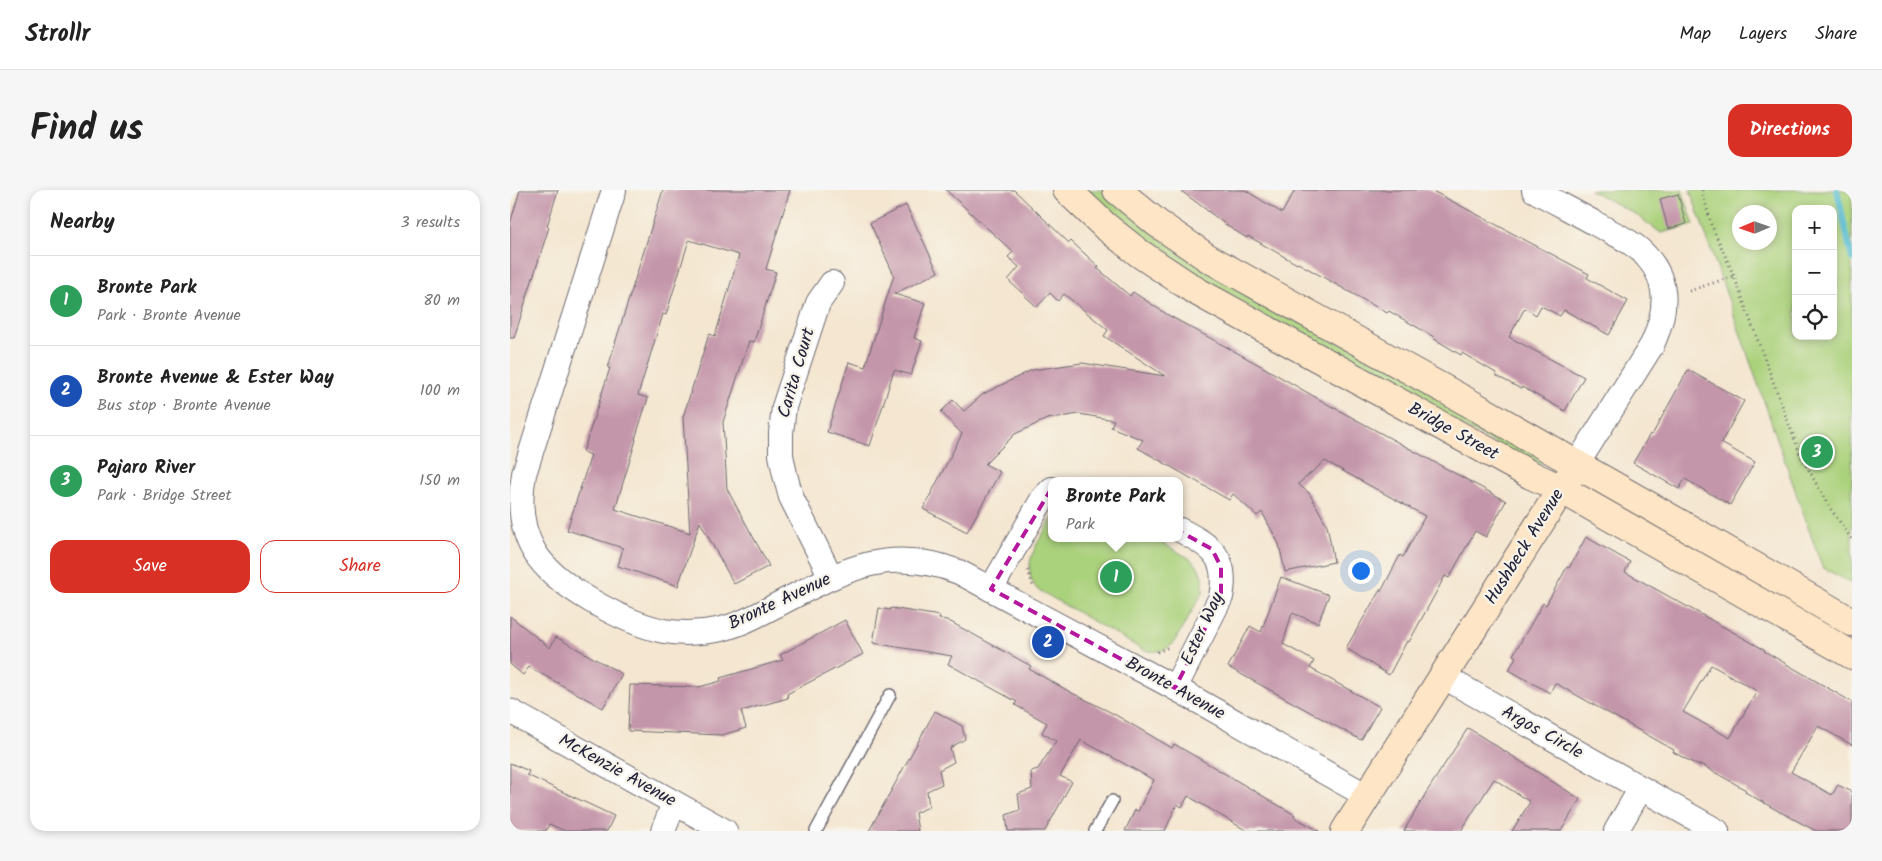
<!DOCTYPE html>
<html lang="en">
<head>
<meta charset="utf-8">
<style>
	:root { --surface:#fff; --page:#f6f6f6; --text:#222; --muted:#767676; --line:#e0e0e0; --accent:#d93025 }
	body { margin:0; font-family:Kalam,sans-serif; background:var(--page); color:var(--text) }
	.controls { position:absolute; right:15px; top:15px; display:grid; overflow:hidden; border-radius:10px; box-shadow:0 2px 8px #0003 }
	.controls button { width:45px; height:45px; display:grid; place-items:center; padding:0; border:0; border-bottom:1px solid var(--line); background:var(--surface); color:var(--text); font:25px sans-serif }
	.compass { position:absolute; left:1222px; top:15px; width:45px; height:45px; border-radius:50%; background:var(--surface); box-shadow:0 2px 8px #0003; rotate:268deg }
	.you { position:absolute; left:850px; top:380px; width:18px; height:18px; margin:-12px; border:4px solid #fff; border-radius:50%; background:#1a73e8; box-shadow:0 0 0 8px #1a73e833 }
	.badge { display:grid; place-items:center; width:32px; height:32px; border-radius:50%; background:var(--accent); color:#fff; font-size:16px; font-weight:700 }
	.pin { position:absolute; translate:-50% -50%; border:2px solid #fff; box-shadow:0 1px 5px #0006 }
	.popup { position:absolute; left:538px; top:287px; width:135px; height:65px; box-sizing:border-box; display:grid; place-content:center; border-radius:10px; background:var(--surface); filter:drop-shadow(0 1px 4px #0005); font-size:16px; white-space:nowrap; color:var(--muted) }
	.popup b { font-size:19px; color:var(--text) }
	.popup::after { content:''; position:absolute; left:50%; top:100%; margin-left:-10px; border:10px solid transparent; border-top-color:var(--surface) }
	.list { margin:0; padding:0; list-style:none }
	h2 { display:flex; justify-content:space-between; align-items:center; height:65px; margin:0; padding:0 20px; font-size:21px }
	h2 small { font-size:16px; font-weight:400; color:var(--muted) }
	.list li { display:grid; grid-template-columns:32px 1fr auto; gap:15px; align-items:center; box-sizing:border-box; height:90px; padding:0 20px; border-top:1px solid var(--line) }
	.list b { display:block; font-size:19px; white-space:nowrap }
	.list p { margin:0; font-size:16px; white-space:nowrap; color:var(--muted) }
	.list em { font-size:16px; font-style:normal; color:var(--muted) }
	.actions { display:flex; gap:10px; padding:15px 20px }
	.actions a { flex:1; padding:11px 0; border:1px solid var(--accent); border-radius:15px; text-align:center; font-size:18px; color:var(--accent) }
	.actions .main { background:var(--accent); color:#fff }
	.icon { flex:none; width:28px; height:28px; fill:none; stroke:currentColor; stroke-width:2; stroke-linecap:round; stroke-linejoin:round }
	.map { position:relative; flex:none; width:1342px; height:641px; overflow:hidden; border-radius:15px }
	header { display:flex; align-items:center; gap:30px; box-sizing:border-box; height:70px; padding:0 25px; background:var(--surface); border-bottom:1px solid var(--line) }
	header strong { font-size:24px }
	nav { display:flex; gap:28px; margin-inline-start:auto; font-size:18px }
	.intro { display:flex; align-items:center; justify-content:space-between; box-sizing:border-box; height:120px; padding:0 30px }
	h1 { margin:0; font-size:35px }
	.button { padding:12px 22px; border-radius:15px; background:var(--accent); color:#fff; font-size:18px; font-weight:700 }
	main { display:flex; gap:30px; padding:0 30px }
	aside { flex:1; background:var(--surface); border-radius:15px; box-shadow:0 2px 8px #0003 }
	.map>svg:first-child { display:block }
	.green { fill:#aad17c; stroke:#667a5c; fill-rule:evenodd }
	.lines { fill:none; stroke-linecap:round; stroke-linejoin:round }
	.stream { stroke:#56bdd3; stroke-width:6 }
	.building { fill:#c496aa; fill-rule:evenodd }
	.lane-casing { stroke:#6c676f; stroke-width:14 }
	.street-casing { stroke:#6c676f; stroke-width:26 }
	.secondary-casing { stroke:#6c676f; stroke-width:30 }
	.path { stroke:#6c676f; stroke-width:3; stroke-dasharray:1 4; stroke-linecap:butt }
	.lane { stroke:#fff; stroke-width:11 }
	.street { stroke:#fff; stroke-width:24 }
	.secondary { stroke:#fde5c5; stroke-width:28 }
	.marked { fill:none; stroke:#b5179e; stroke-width:4; stroke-dasharray:10 6; stroke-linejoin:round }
	.labels { text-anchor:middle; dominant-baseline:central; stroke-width:4.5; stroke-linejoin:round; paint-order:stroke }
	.street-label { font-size:18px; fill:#22223b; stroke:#f7f3e8 }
</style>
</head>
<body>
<header>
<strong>Strollr</strong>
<nav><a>Map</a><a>Layers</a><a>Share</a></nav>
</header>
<div class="intro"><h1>Find us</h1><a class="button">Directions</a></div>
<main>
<aside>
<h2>Nearby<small>3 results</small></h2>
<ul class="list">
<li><span class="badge" style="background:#2e9e5b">1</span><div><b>Bronte Park</b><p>Park · Bronte Avenue</p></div><em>80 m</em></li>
<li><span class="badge" style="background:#1a4fb4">2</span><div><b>Bronte Avenue &amp; Ester Way</b><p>Bus stop · Bronte Avenue</p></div><em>100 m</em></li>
<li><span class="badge" style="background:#2e9e5b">3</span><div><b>Pajaro River</b><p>Park · Bridge Street</p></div><em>150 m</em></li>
</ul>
<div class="actions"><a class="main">Save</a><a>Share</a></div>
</aside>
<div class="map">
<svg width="1342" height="641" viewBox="0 0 1342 641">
	<rect width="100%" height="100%" fill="#f7f3e8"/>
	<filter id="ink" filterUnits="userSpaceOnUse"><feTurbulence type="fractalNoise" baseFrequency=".02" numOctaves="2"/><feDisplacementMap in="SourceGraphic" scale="10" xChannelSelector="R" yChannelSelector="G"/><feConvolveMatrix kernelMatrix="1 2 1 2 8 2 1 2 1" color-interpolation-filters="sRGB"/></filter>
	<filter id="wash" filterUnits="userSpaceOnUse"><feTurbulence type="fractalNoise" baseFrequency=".0096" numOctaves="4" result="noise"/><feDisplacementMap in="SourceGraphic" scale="20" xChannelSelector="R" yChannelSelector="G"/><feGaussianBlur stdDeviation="1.12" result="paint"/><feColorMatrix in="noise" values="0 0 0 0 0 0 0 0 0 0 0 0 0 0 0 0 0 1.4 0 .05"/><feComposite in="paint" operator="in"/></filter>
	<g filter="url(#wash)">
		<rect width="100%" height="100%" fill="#f4e6d0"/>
		<g class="green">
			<path d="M569 0H600L1035 270 1029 277 690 94Z"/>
			<path d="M1080 0H1172L1184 35 1151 43 1125 24Z"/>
			<path d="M1180 0H1342V394L1312 377ZM1286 19H1323V146H1286ZM1260 22V52H1230V22Z"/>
			<path d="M542 328V348H643L679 368 688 376 693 389V402L663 454C654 462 644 463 633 460L527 399C508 376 530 350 542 328Z"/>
		</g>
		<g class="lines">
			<path class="stream" d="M1327 0 1342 69"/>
		</g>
		<g id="blocks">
			<g class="building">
				<path d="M10 0H48L37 36 39 37 4 148H0V34Z"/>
				<path d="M153 0H280L256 79 266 82 244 152 239 151 213 232 217 299 259 376 224 394 190 332 168 396 108 376 113 358 57 340 81 265 73 262 100 178H98L107 147ZM179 50 229 65 205 146 199 144 173 227 180 343 105 319 126 250 125 249 138 208 128 205 153 124 156 125Z"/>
				<path d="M436 0H504L559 53 561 51 589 77 587 78 620 106 623 102 658 125 753 177 819 215 996 311 976 347 965 341 939 388 935 386 899 452 897 451 879 485 836 458 870 400H872L890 365 893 367 915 326 815 271 788 294 799 303 817 335 824 372 775 382 769 354 752 322 747 326 723 304 719 310 628 258 633 250 601 237 604 230 569 224 537 229 505 244 475 274 490 282 457 342 413 319 452 244 431 222 443 210 454 221 473 204 522 180 572 173 655 186 594 146 598 140 554 104 548 111 540 103 527 117 498 90 509 77 498 67 503 62Z"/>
				<path d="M670 0H735L772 23 785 0H921L1079 84 1077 88 1118 111 1099 145 1054 120 1050 126 1031 116 1026 125 1015 118 999 147 1074 187 1055 221 1012 197 1011 199 985 185 986 183 952 163 951 165 923 148 924 147 879 121 877 123 788 73 787 74 738 46 737 48 719 37Z"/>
				<path d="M1168 4 1176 34 1158 39 1150 9Z"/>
				<path d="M396 15 428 82 384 104 415 113 404 148 412 151 401 185 384 180 360 256 317 242 339 172 355 177 384 85 360 33Z"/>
				<path d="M1178 180 1234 211 1211 253 1245 272 1220 315 1175 289 1169 299 1123 273 1140 244 1142 245Z"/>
				<path d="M1076 347 1120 372 1115 382 1255 460 1254 461 1342 512V555L1308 536 1281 582 1322 605 1328 595 1342 602V641H1306L1263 618 1235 602 1236 600 1190 574 1189 576 1163 562 1164 560 1045 493 1040 503 999 480 1006 467 1003 465 1013 448 1033 413 1036 415 1057 377 1059 378ZM1201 475 1247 501 1220 548 1173 522Z"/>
				<path d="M771 387 819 405 808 433 782 423 773 454 804 471 800 478 870 517 851 550 718 477 740 436 751 442Z"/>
				<path d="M369 418 380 420 381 418 430 426 429 429 437 430 521 476 519 479 562 503 604 524 662 558 664 554 690 569 785 625 784 627 809 641H737L678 606 672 617 667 614 655 641H615L625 620 628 621 644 590 571 550 550 586 562 592 535 641H498L496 625 510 620 508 604 522 599 521 581 528 579 546 551 532 543 537 533 505 515 507 512 438 474 442 466 363 453Z"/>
				<path d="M0 426 40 458 46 447 112 484 93 518 19 477 13 485 0 474Z"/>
				<path d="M335 430 353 464 277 504 278 508 231 521 236 538 212 545 118 541 120 495 189 497 211 491 210 488 273 470 270 465Z"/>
				<path d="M425 521 452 536 455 549 440 558 444 572 429 580 432 594 417 601 419 617 405 623 408 641H359Z"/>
				<path d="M958 538 1070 609 1051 641H1002L1020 612 984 589 951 641H894L916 603Z"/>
				<path d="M0 573 19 581 17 585 104 626 97 641H55L39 634 36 641H0Z"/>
			</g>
		</g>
	</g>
	<g filter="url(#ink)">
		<use href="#blocks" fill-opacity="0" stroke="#6c676f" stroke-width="1"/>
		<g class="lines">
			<g class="lane-casing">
				<g id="lane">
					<path d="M306 641 380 505"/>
					<path d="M585 641 602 611"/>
				</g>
			</g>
			<g class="street-casing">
				<g id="street">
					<path d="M104 0 14 284C9 311 10 337 24 361 44 396 115 433 154 441 171 444 191 443 207 440 227 436 246 426 263 417 329 383 374 353 449 382L665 498 857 606"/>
					<path d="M1024 0C1045 12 1067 23 1088 35 1104 44 1124 52 1136 66 1161 93 1156 124 1142 155L1067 274"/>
					<path d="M321 387 281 307 275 285 271 265V243L274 217 308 113 322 93"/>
					<path d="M481 399 533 308 542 299"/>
					<path d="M934 487 1207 641"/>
					<path d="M665 498 711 407C719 367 701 356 670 340"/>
					<path d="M0 521 215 641"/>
					<path d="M153 641 164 613"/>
					<path d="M1106 641 1131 598"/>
				</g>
			</g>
			<g class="secondary-casing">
				<g id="secondary">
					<path d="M557 0 595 36 629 63 686 101 1021 285 1051 299 1342 465"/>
					<path d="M607 0 647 33 698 68 963 215 1342 432"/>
					<path d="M835 641 1061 284"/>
				</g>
			</g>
			<g class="path">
				<path d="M1192 0 1201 34 1224 86 1290 264 1318 315 1342 350"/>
				<path d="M1179 101 1224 86"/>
				<path d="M643 348 651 352"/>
				<path d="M518 380 523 396"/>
				<path d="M647 462 659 457"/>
			</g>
			<use href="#lane" class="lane"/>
			<use href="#street" class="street"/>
			<use href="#secondary" class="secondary"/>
		</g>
	</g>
	<path class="marked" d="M563 293 586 296 702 359 711 377V407L665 498 481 399 540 301Z"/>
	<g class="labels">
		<g class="street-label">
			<text transform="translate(287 183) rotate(-74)">Carita Court</text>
			<text transform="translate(943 242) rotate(29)">Bridge Street</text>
			<text transform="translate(1015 357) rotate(-58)">Hushbeck Avenue</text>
			<text transform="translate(270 412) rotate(-25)">Bronte Avenue</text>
			<text transform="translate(693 439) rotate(-65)">Ester Way</text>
			<text transform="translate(665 499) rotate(29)">Bronte Avenue</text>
			<text transform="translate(1032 543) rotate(29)">Argos Circle</text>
			<text transform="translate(107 581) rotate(29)">McKenzie Avenue</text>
		</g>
	</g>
</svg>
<div class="controls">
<button>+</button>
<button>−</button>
<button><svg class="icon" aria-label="locate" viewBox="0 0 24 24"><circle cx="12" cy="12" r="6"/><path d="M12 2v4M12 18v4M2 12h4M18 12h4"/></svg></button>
</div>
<svg class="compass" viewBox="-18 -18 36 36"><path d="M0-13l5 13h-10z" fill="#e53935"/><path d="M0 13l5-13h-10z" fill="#767676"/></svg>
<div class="you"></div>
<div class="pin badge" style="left:606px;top:387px;background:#2e9e5b">1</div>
<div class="popup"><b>Bronte Park</b>Park</div>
<div class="pin badge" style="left:538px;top:452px;background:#1a4fb4">2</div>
<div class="pin badge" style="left:1307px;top:262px;background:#2e9e5b">3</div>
</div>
</main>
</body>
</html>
